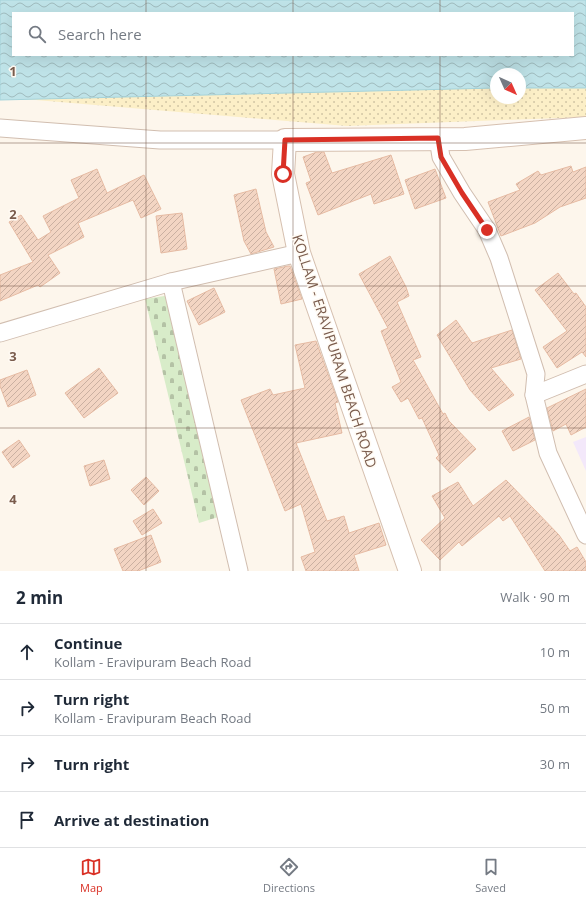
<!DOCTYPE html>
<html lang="en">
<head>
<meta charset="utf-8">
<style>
	:root { --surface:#fff; --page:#f6f6f7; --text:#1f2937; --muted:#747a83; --line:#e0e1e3; --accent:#d93025 }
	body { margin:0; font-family:"Open Sans",sans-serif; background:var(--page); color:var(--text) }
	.compass { position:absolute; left:490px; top:68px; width:36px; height:36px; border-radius:50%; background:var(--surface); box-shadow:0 4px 16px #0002; rotate:135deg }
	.stop { position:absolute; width:12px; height:12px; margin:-9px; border:3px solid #d93025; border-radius:50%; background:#fff }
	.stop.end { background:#d93025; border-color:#fff; box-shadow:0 1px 4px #0008 }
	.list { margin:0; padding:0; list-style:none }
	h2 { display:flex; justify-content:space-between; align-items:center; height:52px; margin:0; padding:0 16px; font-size:17px }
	h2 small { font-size:13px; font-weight:400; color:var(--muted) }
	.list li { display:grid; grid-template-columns:26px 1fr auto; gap:12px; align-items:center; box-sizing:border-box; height:56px; padding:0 16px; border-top:1px solid var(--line) }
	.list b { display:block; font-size:15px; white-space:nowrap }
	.list p { margin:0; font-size:13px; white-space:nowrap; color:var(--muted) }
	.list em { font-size:13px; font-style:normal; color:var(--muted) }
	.icon { flex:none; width:22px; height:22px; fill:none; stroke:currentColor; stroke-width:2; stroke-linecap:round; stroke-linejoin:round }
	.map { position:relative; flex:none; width:586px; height:571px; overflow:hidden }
	.search { position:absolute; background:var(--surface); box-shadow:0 4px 16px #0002; left:12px; right:12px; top:12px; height:44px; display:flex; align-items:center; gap:10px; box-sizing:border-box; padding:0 14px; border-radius:0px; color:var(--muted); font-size:15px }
	.sheet { height:276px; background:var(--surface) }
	nav { display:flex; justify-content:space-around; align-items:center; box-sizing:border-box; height:56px; border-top:1px solid var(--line); background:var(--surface); font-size:11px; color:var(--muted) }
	nav a { display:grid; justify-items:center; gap:2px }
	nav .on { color:var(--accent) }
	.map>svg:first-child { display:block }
	.education { fill:#f3e8fa }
	.sand { fill:url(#sand-dots); fill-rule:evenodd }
	.cemetery { fill:url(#cemetery-stones) }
	.water { fill:url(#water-waves); stroke:#a5d3da; fill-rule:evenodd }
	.building { fill:url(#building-hatch); stroke:#e6bba3 }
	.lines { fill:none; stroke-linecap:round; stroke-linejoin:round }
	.minor-casing { stroke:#d1beb0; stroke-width:19 }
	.secondary-casing { stroke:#d6c0b0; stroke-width:24 }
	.minor { stroke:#fff; stroke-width:17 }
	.secondary { stroke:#fff; stroke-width:22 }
	.route { stroke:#d93025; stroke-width:5 }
	.grid { fill:none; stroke:#7a5c4d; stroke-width:1; stroke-opacity:0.55 }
	.labels { text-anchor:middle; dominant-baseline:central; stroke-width:3; stroke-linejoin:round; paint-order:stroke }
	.street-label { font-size:14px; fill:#7a5c4d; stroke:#fffaf3 }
	.grid-label { font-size:13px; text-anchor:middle; font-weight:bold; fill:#7a5c4d; stroke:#fffaf3; stroke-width:3; stroke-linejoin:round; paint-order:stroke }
</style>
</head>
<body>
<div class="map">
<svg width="586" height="571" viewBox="0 0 586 571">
	<defs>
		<pattern id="sand-dots" width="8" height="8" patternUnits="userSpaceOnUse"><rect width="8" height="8" fill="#fcefc7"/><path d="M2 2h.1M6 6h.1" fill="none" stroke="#d1c5a4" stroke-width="1.8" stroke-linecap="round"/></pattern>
		<pattern id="cemetery-stones" width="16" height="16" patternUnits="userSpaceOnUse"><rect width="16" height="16" fill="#d8ecc9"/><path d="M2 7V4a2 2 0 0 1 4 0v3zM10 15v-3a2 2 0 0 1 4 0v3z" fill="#b4c2a5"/></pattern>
		<pattern id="water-waves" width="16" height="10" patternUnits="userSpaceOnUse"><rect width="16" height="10" fill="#bfe3e8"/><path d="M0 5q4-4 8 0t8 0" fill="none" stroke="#a0bbbe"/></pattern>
		<pattern id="building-hatch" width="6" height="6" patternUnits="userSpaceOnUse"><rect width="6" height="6" fill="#f3d5c3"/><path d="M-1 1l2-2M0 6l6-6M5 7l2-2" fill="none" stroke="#cab0a1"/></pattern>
	</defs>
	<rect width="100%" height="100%" fill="#fdf6ec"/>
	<path class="education" d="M586 437V471L573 442Z"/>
	<path class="sand" d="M0 23 13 55H573L586 26V117L347 126 0 97ZM496 74H520V98H496Z"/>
	<path class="cemetery" d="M177 294 231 513 199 523 145 299Z"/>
	<path class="water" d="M0 0H586V88H520V74H496V88L0 100ZM13 13H573V55H13Z"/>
	<g class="building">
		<path d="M317 152H324L332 173 391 155 404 194 374 204 371 194 318 215 306 183 311 181 303 157Z"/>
		<path d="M571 166 573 172 586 167V198L560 207 535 223 501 236 488 202 520 190 516 184 538 171 541 175Z"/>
		<path d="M97 169 107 193 144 175 161 209 141 218 133 200 78 223 84 237 48 255 60 273 40 287 38 285 0 301V275L33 262 9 222 21 215 38 240 51 232 43 216 79 198 71 180Z"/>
		<path d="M435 169 446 198 415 209 405 180Z"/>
		<path d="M256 189 266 232 274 247 251 254 244 241 234 195Z"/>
		<path d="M182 213 187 249 161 253 156 216Z"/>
		<path d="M390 256 406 287 409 296 397 302 421 357 413 360 443 414 445 413 449 421 476 449 450 473 436 458 439 455 422 418 419 419 408 398 401 402 392 387 401 382 381 331 388 328 359 274Z"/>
		<path d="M288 266H290L302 299 281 304 274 269Z"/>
		<path d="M558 273 574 294 576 293 586 307V357L582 352 557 368 543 347 567 331 535 290Z"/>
		<path d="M214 288 225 312 199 325 187 301Z"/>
		<path d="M456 320 472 343 512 330 521 359 491 368 514 395 489 411 470 390 437 335Z"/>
		<path d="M316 341 338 402 335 403 342 433 296 443 327 521 344 516 349 533 379 523 386 545 354 555 359 571H306L301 557 315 552 301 504 285 511 241 400 270 389 273 395 305 388 295 345Z"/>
		<path d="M99 368 118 393 84 418 65 393Z"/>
		<path d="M27 370 36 395 8 407 0 386V380Z"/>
		<path d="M586 389V427L571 435 566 424 553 431 547 408Z"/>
		<path d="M529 417 535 440 513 451 502 431Z"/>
		<path d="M19 440 30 456 13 468 2 452Z"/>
		<path d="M104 460 110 479 90 486 84 466Z"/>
		<path d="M146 477 159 491 144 505 131 490Z"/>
		<path d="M506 480 559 535 570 551 577 547 586 562V571H545L510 516 503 521 499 516 462 546 459 542 440 560 421 540 445 518 432 496 458 482 473 506Z"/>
		<path d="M153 509 162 523 142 535 133 521Z"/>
		<path d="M151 535 161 562 138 571H123L114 549Z"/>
	</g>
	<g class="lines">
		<g class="minor-casing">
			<g id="minor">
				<path d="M0 128 160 140H285"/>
				<path d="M438 138 441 157 462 193 487 230 499 258 536 374 534 395 548 453 586 535"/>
				<path d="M171 282 239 571"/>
				<path d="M0 333 171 282 299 253"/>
				<path d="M534 395 586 374"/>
			</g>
		</g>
		<g class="secondary-casing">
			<path id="secondary" d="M410 571 299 253 283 174 285 140 465 139 586 128"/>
		</g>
		<use href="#minor" class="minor"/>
		<use href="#secondary" class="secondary"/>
	</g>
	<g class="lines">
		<path class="route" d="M283 174 285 140 438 138 441 157 462 193 487 230"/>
	</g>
	<path class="grid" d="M146 0V13M293 0V13M440 0V13M146 55V571M293 55V571M440 55V571M0 143H586M0 286H586M0 428H586"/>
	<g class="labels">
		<g class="street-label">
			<text transform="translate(335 351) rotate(72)">KOLLAM - ERAVIPURAM BEACH ROAD</text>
		</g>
	</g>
	<g class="grid-label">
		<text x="13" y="76">1</text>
		<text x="13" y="219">2</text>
		<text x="13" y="361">3</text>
		<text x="13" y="504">4</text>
	</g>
</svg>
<svg class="compass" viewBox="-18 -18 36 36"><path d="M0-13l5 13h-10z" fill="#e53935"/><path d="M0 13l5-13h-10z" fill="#747a83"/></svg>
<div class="stop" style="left:283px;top:174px"></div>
<div class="stop end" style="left:487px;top:230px"></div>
<div class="search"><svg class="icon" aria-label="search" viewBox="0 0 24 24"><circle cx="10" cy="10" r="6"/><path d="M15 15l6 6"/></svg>Search here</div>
</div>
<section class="sheet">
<h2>2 min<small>Walk · 90 m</small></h2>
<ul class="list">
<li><svg class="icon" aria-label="ahead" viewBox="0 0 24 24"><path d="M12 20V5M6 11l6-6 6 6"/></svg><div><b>Continue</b><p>Kollam - Eravipuram Beach Road</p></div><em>10 m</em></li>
<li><svg class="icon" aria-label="right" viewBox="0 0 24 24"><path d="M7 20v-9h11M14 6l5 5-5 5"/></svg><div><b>Turn right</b><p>Kollam - Eravipuram Beach Road</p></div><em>50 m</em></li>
<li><svg class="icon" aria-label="right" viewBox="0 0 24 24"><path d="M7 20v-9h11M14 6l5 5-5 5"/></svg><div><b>Turn right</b></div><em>30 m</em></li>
<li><svg class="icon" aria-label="arrive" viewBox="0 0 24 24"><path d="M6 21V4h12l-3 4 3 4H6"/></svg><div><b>Arrive at destination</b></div></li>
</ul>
</section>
<nav>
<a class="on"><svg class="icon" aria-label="map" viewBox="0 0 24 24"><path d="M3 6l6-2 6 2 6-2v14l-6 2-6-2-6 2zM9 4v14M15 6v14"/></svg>Map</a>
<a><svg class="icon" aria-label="directions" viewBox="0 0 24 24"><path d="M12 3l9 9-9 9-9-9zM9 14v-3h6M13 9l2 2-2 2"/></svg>Directions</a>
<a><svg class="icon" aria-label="saved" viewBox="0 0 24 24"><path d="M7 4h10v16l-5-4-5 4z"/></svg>Saved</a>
</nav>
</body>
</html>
